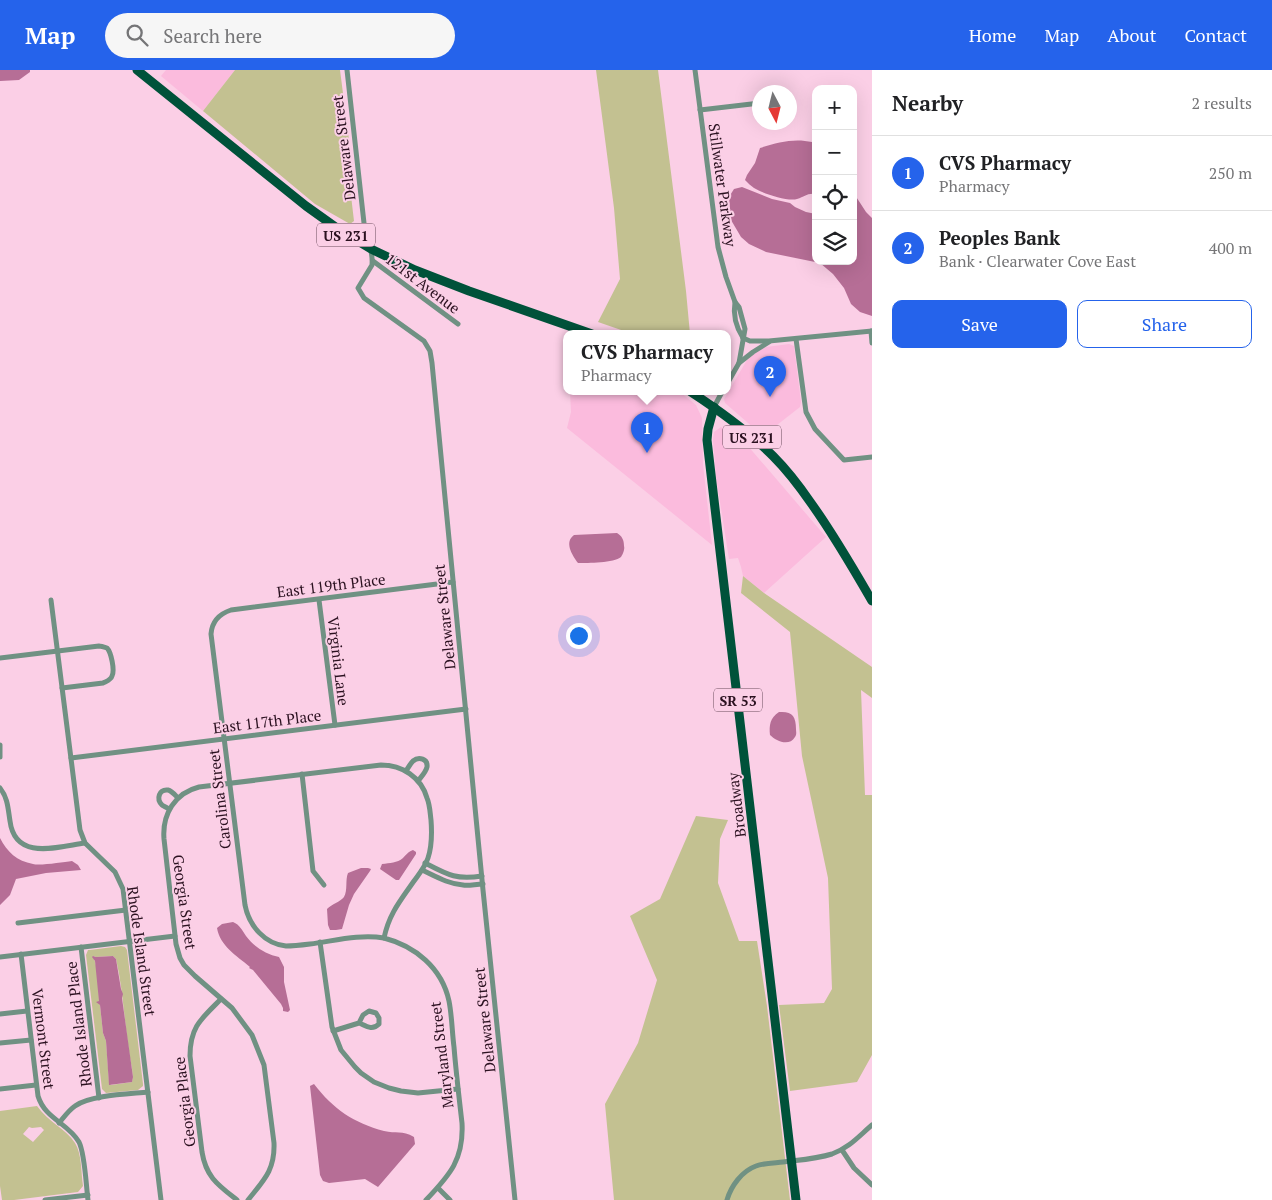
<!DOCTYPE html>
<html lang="en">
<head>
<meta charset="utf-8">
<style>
	:root { --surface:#fff; --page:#f6f6f6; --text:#202124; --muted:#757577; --line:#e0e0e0; --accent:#2563eb }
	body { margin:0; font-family:"PT Serif",serif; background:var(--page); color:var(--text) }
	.controls { position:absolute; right:15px; top:15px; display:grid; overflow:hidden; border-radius:10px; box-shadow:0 5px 20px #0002 }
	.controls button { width:45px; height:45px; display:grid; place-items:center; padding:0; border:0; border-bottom:1px solid var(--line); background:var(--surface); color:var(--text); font:25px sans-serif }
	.compass { position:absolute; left:752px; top:15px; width:45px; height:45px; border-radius:50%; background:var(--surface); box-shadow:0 5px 20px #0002; rotate:173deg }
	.you { position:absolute; left:578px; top:565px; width:18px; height:18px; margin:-12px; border:4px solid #fff; border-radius:50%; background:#1a73e8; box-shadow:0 0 0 8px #1a73e833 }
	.badge { display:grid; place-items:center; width:32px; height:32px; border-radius:50%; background:var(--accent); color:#fff; font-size:16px; font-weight:700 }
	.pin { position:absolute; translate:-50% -41px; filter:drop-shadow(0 1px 2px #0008) }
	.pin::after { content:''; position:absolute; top:26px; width:18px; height:15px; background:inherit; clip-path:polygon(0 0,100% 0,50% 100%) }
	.popup { position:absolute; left:563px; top:260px; width:168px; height:65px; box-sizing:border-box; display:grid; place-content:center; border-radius:10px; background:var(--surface); filter:drop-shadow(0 1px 4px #0005); font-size:16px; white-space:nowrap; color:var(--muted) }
	.popup b { font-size:19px; color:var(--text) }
	.popup::after { content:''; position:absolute; left:50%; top:100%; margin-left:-10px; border:10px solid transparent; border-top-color:var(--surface) }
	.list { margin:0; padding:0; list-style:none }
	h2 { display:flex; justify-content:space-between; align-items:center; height:65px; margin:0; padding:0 20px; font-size:21px }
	h2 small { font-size:16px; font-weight:400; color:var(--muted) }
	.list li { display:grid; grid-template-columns:32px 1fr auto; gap:15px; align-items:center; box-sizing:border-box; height:75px; padding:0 20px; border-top:1px solid var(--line) }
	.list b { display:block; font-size:19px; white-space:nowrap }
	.list p { margin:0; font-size:16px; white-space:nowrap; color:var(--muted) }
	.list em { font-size:16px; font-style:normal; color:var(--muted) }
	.actions { display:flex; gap:10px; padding:15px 20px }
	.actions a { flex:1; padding:11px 0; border:1px solid var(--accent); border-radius:10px; text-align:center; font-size:18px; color:var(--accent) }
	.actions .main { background:var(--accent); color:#fff }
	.icon { flex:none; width:28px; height:28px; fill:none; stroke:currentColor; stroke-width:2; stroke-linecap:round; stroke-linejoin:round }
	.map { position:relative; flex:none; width:872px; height:1130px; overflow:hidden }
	header { display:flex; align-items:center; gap:30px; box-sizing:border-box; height:70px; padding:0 25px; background:var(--accent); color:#fff }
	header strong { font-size:24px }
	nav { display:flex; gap:28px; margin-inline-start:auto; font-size:18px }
	.search { width:350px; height:45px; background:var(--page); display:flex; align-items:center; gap:12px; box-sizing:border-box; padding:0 18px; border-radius:28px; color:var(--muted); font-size:19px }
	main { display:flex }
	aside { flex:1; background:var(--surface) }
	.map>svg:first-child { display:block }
	.built { fill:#fbbbdd }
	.green { fill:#c3c191; fill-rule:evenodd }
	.water { fill:#b66e96 }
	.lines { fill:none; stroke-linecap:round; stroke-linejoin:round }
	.minor { stroke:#709183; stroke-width:5 }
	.primary { stroke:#00523a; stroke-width:9 }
	.labels { text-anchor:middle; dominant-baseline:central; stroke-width:4; stroke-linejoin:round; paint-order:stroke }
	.shield { fill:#fbcfe6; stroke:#694a5b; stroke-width:1 }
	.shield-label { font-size:14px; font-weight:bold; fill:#2b1120 }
	.street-label { font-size:15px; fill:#2b1120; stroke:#fbcfe6 }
</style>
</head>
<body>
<header>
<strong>Map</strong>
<div class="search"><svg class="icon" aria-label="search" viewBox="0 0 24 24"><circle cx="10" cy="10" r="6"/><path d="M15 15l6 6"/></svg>Search here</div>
<nav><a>Home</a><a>Map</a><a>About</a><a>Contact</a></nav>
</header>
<main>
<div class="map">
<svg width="872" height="1130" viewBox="0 0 872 1130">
	<rect width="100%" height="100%" fill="#fbcfe6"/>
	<g class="built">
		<path d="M166 0H235L203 41 161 6Z"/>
		<path d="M789 274 794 276 801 332 800 337 763 366 725 333 724 329 747 290 758 281 766 277Z"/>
		<path d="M570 322H680L696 335 702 348 703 394 712 475 567 358 571 342Z"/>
		<path d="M721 357 742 369 826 467 764 523 743 506 741 497 738 488 729 489 716 407 713 370 714 362Z"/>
	</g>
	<g class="green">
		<path d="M235 0H340L349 70 350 117 354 151 350 154 315 134 203 41Z"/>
		<path d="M596 0H658L686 221 690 264H629L624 261 598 252 620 209 614 138Z"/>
		<path d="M743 506 764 523 872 597V628L861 620 865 725H872V985L857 1012 790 1021 779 935 824 933 832 919 828 808 802 686 790 562 741 523Z"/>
		<path d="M696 746 728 750 720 769 718 813 739 871H757L767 936 790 1130H614L605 1034 638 973 657 910 630 846 660 829Z"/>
		<path d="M121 876 125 877 127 880 143 1014V1016L138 1020 106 1023 102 1019 86 885 88 880H90ZM93 886 96 887 113 886 116 889C123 919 124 950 129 981 130 991 134 1002 132 1012L111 1015 109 1012 106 971 103 963 100 935 99 933C99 918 99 900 93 886Z"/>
		<path d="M37 1036C48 1052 66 1059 75 1073 82 1084 81 1103 83 1116L78 1122 14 1130H2L0 1116V1041ZM29 1057 32 1058 41 1057 44 1060 33 1072 23 1064Z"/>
	</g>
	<g class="water">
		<path d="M0 0H30V2L19 10 0 11Z"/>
		<path d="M816 62V124C806 123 805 127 797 129 788 132 762 123 754 118 751 116 748 113 745 110L747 105 755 93 760 78C777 72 795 68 812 72Z"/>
		<path d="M742 117 772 129 790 133 795 137 806 142 816 144V191H853V122L866 142 872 148V246L860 242 851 234 844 218 833 204 820 193 766 182 749 174 741 167 731 150 729 127 734 119Z"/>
		<path d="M617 463C622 466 624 470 624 476 625 479 623 484 621 487 614 493 588 493 578 493 572 485 564 472 574 465Z"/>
		<path d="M779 642C792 641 796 646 796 659 796 662 797 664 795 667 789 677 776 671 770 665 769 655 770 648 779 642Z"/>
		<path d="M0 768C7 782 17 791 33 794 40 796 63 792 72 791L78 795 81 800 46 803 16 809 10 825 0 835Z"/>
		<path d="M413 780 416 782V784L399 810H396L380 799 382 794C390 793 397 793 403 788 407 784 408 782 413 780Z"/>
		<path d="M361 798H368L371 799 370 801 354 824 349 835 342 859 336 860H330L328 855 327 839C332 834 340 832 344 827 348 820 345 810 348 803Z"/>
		<path d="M233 852C240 855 242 860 246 866 254 877 266 884 279 887L284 897V912L290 940 288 942 283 941V938L281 934 253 900 249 898 250 897C236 885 220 876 217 858L222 854Z"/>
		<path d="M93 886 96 887 113 886 116 889 121 919 123 924 122 928 133 1007 132 1012 109 1015 106 971 103 963 100 935 96 932 99 931 95 891 92 887Z"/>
		<path d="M314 1014C333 1039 354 1053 384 1061 396 1064 402 1060 414 1067L415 1074 378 1117 365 1109 329 1113 323 1111 320 1105 310 1016Z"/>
	</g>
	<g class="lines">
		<g class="minor">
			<path d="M347 0 365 162C369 173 373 184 372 195L358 218 364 228 424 271 430 281 432 293 483 820 515 1130"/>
			<path d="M695 0 718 177 726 207 735 232 739 237 745 259 739 293 727 314"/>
			<path d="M700 40 760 33"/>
			<path d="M373 191 458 254"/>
			<path d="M735 232C733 244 736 257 743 268"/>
			<path d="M871 261 872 273"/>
			<path d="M743 268 750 271H769L872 261"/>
			<path d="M796 269 806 342 815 359 844 390 872 387"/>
			<path d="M739 293 753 282 769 272"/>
			<path d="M714 337 722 322"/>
			<path d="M51 530 80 760 85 773 115 802 123 819 161 1130"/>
			<path d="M319 530 335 655"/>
			<path d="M0 588 99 576C101 576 104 577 107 578 111 582 115 600 112 606 111 610 107 611 103 613L62 618"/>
			<path d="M0 675V687"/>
			<path d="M71 688 466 639"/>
			<path d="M406 701C408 698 410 694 413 691 419 686 428 689 427 697 426 702 421 707 418 711"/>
			<path d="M302 704 313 801 324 815"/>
			<path d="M0 718C8 728 8 739 10 751 15 791 57 777 85 773"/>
			<path d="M169 739C168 738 163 736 162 735 156 729 159 719 168 720 172 721 175 725 178 728"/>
			<path d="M425 793C448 805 456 810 482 806"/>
			<path d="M422 800C435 806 448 814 463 815 469 816 476 814 483 814"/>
			<path d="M18 853 126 840"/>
			<path d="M384 868C359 864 334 871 310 874 302 875 294 876 286 876 265 874 249 856 245 835L211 564C212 551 219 544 231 540L453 512"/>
			<path d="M320 872 332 957 341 980 355 997 361 1003 374 1012 389 1018 401 1021 418 1023 458 1019"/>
			<path d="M81 877 99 1028"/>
			<path d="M21 884 38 1026C45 1049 68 1053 79 1072 85 1084 86 1115 88 1130"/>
			<path d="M0 887 175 866"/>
			<path d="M221 929C201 949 190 957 190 986L202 1082C206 1107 218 1115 237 1130"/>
			<path d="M0 944 27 941"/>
			<path d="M333 961 359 953 363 945 369 941 376 943 379 948V954C372 961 366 956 359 953"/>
			<path d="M0 973 31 970"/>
			<path d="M0 1019 36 1015"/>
			<path d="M59 1053C64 1047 69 1040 75 1036 90 1025 129 1024 148 1022"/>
			<path d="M842 1080 854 1098 872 1115"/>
			<path d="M438 1118 450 1130"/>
			<path d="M45 1130 88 1125"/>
			<path d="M248 1130C264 1110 275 1100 274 1073L264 995 252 965 232 938 195 906 184 895 180 888 176 874 164 769C162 744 175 723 199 717L381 695C402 695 421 707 427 728 430 735 430 743 431 750 432 763 432 776 428 788 425 797 419 804 414 811 400 831 389 844 384 868 415 876 442 898 449 931 452 946 452 962 454 977 456 1002 459 1027 462 1053 464 1089 450 1105 426 1130"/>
			<path d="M727 1130C731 1116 742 1101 756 1096 764 1093 774 1093 783 1092 799 1090 816 1089 832 1084 849 1078 859 1066 872 1055"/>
		</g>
		<g class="primary">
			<path d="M137 0 306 136 341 161 371 179 415 200 469 221 592 264"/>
			<path d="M691 322C720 341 748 361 773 386 787 400 800 417 811 433 834 465 853 498 872 531"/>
			<path d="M714 337 708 359 707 370 796 1130"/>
		</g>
	</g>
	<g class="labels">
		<g class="shield">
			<rect x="317" y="153.5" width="58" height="23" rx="4"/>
			<rect x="723" y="355.5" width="58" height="23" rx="4"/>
			<rect x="714" y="618.5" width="48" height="23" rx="4"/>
		</g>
		<g class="shield-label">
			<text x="346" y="165">US 231</text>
			<text x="752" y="367">US 231</text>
			<text x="738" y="630">SR 53</text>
		</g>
		<g class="street-label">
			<text transform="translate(343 78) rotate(-97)">Delaware Street</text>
			<text transform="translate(723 115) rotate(82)">Stillwater Parkway</text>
			<text transform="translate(423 213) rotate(37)">121st Avenue</text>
			<text transform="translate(331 515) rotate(-7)">East 119th Place</text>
			<text transform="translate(444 547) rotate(-96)">Delaware Street</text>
			<text transform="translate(339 591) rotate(83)">Virginia Lane</text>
			<text transform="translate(267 651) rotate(-7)">East 117th Place</text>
			<text transform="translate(219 729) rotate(-97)">Carolina Street</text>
			<text transform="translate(736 735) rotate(-97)">Broadway</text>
			<text transform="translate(185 832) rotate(82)">Georgia Street</text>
			<text transform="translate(142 881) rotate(82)">Rhode Island Street</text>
			<text transform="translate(484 950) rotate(-96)">Delaware Street</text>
			<text transform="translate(78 954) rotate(-97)">Rhode Island Place</text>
			<text transform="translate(44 969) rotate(83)">Vermont Street</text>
			<text transform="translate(441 985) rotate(-97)">Maryland Street</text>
			<text transform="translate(184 1032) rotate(-97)">Georgia Place</text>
		</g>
	</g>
</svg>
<div class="controls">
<button>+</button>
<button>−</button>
<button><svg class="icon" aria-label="locate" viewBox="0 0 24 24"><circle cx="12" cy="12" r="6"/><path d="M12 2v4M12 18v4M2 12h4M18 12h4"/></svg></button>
<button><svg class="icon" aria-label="layers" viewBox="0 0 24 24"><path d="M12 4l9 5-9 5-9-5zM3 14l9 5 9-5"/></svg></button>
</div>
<svg class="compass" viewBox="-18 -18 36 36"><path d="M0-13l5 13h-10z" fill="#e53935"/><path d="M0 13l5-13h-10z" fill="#757577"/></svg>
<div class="you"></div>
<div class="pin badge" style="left:647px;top:383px">1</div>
<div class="popup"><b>CVS Pharmacy</b>Pharmacy</div>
<div class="pin badge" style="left:770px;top:327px">2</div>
</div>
<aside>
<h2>Nearby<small>2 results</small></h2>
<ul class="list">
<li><span class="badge">1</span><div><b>CVS Pharmacy</b><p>Pharmacy</p></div><em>250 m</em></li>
<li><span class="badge">2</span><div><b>Peoples Bank</b><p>Bank · Clearwater Cove East</p></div><em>400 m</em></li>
</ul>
<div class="actions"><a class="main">Save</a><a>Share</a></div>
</aside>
</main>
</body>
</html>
